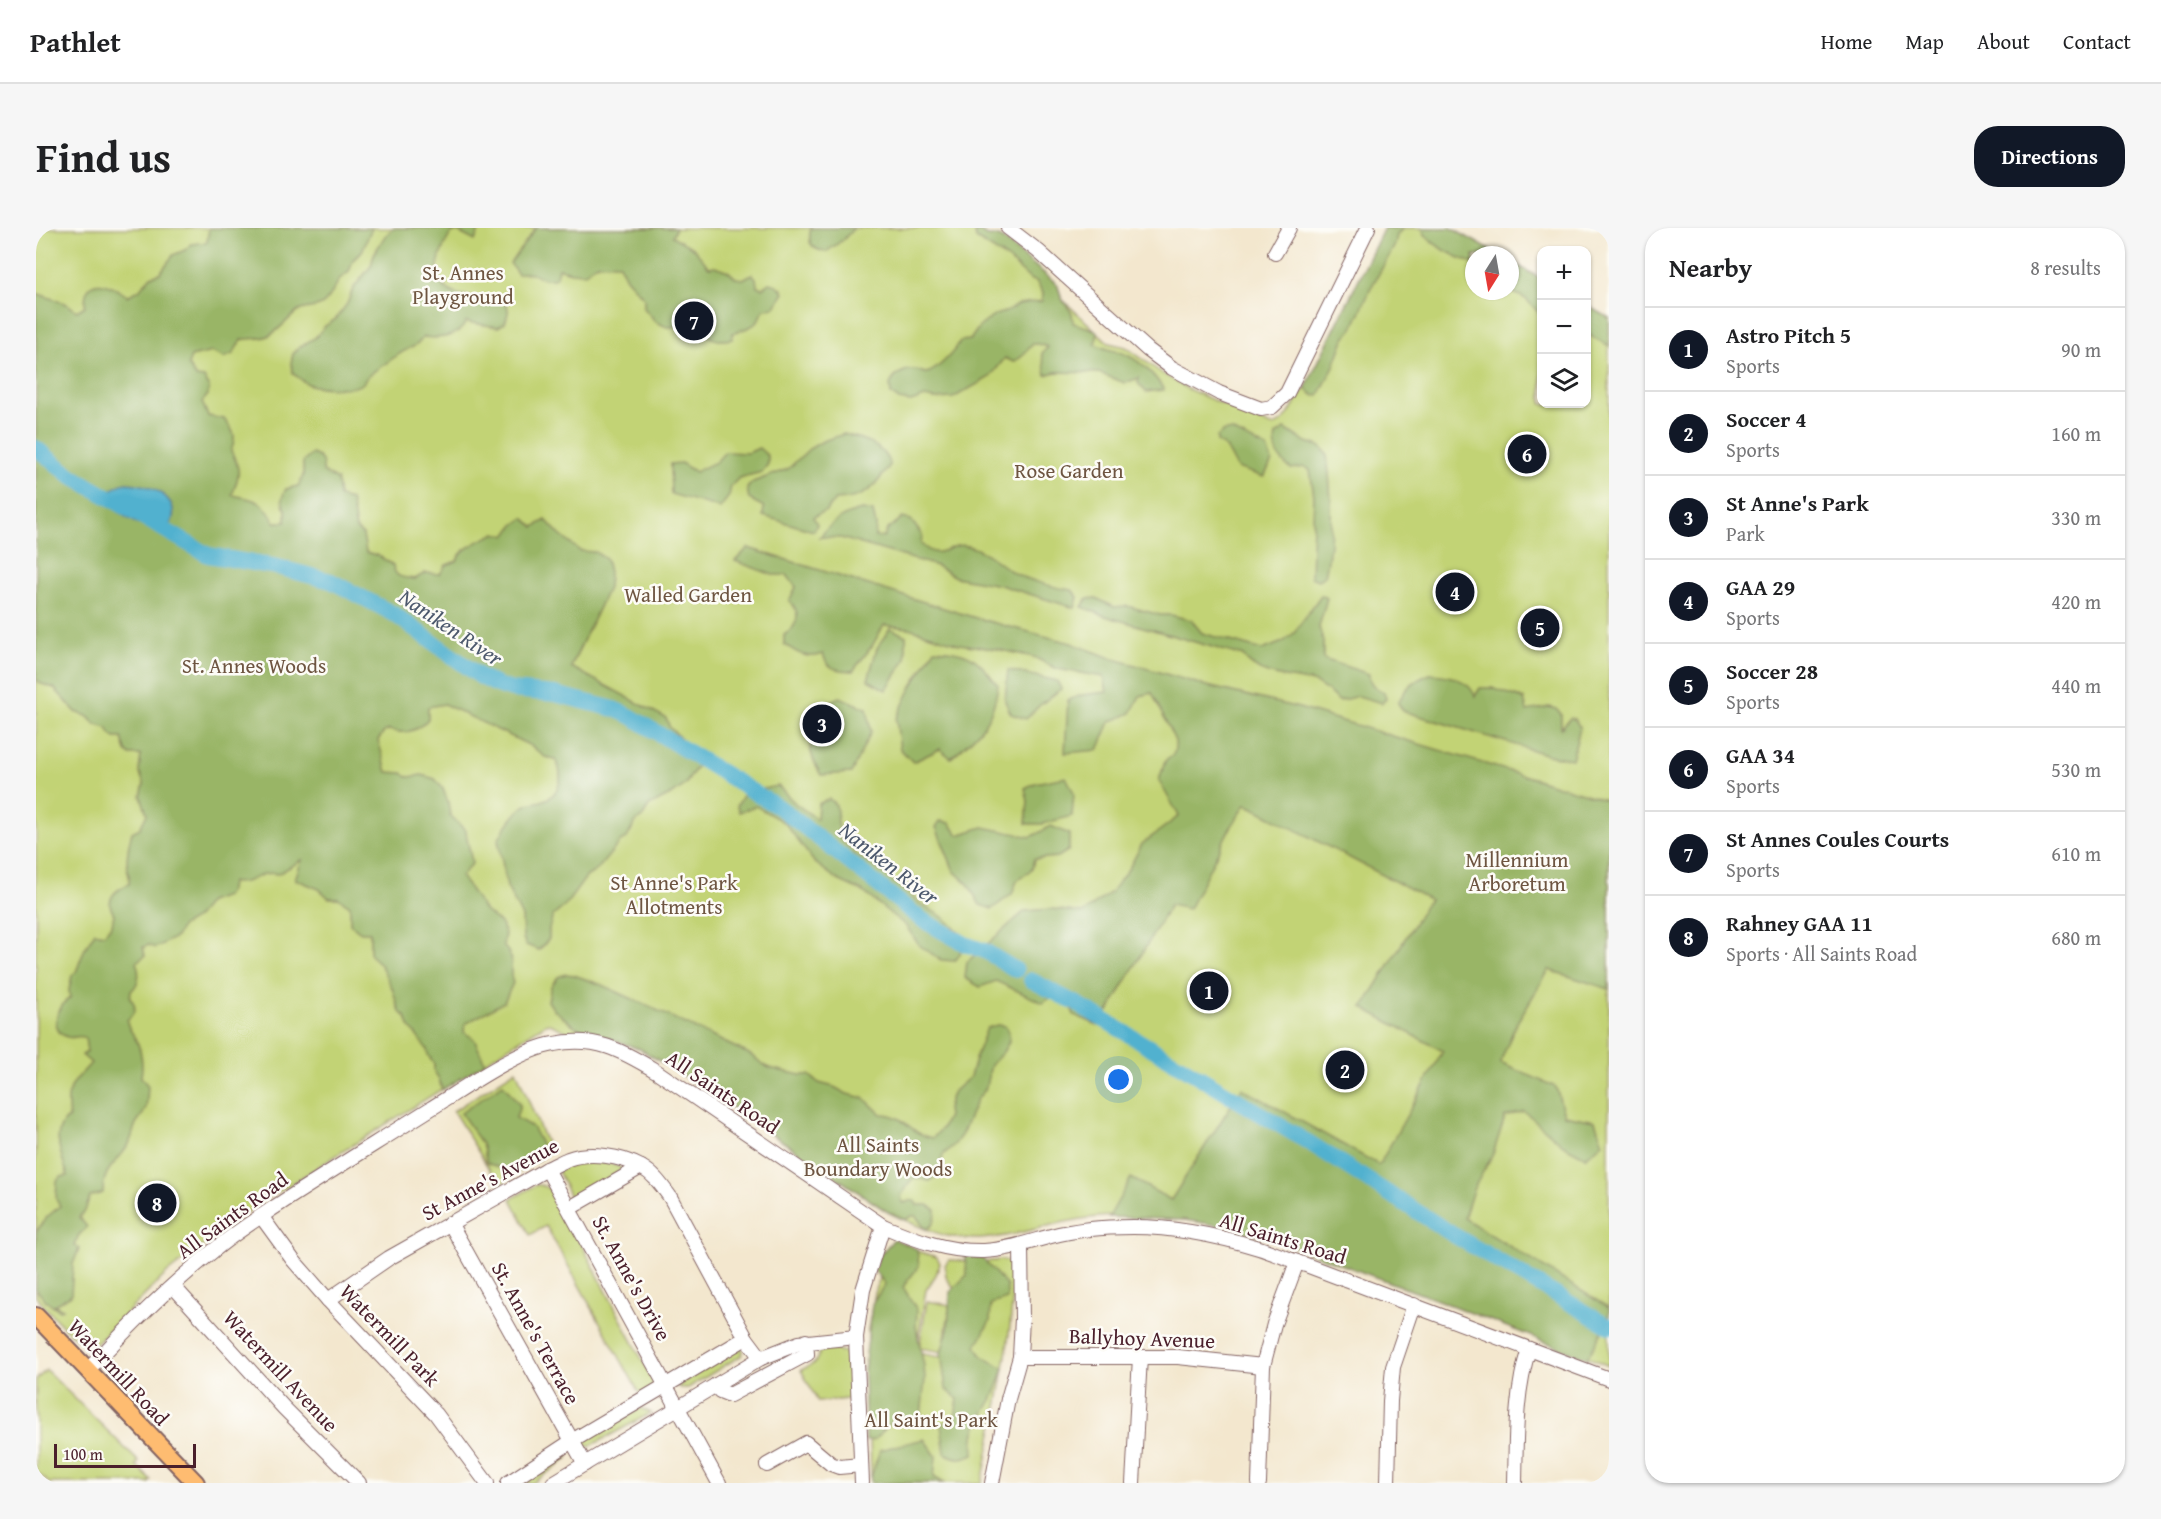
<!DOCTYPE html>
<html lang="en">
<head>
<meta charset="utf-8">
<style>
	:root { --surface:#fff; --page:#f6f6f6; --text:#202124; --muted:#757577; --line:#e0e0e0; --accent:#111827 }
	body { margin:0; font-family:"Gentium Book Plus",serif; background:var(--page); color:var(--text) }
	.controls { position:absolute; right:18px; top:18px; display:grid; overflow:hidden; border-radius:12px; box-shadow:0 2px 4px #0004 }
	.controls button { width:54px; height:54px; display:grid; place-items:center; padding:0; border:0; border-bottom:2px solid var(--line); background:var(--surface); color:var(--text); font:30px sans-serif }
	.compass { position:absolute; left:1429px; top:18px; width:54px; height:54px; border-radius:50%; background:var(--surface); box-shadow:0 2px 4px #0004; rotate:191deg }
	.scale { position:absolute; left:18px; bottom:15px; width:142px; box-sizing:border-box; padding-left:6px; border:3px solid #4a1f2b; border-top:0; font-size:16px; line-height:21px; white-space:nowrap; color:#4a1f2b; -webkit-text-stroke:4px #fdfcf7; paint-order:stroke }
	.you { position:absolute; left:1083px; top:852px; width:21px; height:21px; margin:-15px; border:4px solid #fff; border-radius:50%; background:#1a73e8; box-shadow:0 0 0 9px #1a73e833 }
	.badge { display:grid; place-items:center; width:39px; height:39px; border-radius:50%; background:var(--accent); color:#fff; font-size:20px; font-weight:700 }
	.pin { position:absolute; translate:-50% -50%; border:3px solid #fff; box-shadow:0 2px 6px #0006 }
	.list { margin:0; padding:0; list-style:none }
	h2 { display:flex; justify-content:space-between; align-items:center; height:78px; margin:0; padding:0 24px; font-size:26px }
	h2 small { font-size:20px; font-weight:400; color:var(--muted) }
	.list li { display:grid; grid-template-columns:39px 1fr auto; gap:18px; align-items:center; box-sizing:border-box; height:84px; padding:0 24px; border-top:2px solid var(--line) }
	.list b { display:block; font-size:22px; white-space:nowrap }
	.list p { margin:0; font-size:20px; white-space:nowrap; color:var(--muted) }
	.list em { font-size:20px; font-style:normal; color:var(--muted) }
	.icon { flex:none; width:33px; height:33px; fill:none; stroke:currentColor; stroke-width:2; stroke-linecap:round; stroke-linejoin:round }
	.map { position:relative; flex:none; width:1573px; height:1255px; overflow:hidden; border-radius:24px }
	header { display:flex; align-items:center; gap:36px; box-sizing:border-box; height:84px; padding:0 30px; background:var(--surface); border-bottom:2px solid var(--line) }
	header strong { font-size:28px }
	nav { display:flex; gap:33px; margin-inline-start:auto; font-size:21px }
	.intro { display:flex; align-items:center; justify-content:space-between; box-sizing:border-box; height:144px; padding:0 36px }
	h1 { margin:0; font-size:42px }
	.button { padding:15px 27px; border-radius:24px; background:var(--accent); color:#fff; font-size:21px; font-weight:700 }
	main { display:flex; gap:36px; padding:0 36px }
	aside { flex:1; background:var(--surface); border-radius:24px; box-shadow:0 2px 4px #0004 }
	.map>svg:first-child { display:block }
	.green { fill:#c2d375; stroke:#867950; stroke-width:1.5 }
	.forest { fill:#99b566; stroke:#726a48; stroke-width:1.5 }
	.water { fill:#51b1cf; stroke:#4e687d; stroke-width:1.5 }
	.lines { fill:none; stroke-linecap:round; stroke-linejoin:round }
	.river { stroke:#51b1cf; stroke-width:16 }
	.minor-casing { stroke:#856564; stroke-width:16 }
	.major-casing { stroke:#856564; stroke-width:20 }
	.minor { stroke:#fff; stroke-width:14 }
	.major { stroke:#febc71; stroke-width:16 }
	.labels { text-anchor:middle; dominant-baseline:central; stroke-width:5; stroke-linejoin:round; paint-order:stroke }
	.park-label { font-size:21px; fill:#6e5541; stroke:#fdfcf7 }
	.street-label { font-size:21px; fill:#4a1f2b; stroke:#fdfcf7 }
	.water-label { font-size:22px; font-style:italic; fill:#4d596d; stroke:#fdfcf7 }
</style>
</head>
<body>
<header>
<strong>Pathlet</strong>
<nav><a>Home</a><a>Map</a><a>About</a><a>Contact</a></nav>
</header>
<div class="intro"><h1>Find us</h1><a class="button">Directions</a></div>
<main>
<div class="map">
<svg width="1573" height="1255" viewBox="0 0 1573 1255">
	<rect width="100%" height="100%" fill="#fdfcf7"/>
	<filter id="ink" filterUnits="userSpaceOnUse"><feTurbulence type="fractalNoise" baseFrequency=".0167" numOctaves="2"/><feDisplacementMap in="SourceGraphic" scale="12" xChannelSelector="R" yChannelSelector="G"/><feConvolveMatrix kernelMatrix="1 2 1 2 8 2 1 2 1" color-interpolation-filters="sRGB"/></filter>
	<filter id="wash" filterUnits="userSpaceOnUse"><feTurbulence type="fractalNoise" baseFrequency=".008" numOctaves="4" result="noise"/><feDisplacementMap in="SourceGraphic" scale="24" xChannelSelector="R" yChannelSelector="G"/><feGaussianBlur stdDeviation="1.35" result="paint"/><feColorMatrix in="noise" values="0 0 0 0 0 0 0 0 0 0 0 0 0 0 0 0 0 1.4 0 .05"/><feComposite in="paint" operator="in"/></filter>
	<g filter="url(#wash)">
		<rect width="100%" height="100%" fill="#f3e7ce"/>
		<g class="green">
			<path d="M5 0H938L951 8H959L965 10 1021 56 1026 71 1073 115 1090 119 1127 146 1150 160 1235 198C1253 197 1257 172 1269 161L1348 0H1415L1463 27H1438V63H1474V33L1505 51 1506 176H1550L1551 77 1573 90V1138C1497 1106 1421 1079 1344 1050 1280 1027 1217 1000 1149 992 1115 988 1078 986 1045 991 1007 997 971 1012 933 1011 904 1010 877 996 852 984L605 819 566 805 537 806 511 795 218 979 130 1046 58 1118C42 1120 11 1081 0 1069V4Z"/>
			<path d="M480 842 510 915V927L463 957 417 883Z"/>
			<path d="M554 933 572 935 589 941 535 971 522 943 537 935Z"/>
			<path d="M500 957C513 956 519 967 525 977L620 1158 605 1168 510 998 494 1007 475 971Z"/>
			<path d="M858 1016 901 1029 904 1035 900 1047 890 1062 880 1125 910 1130 920 1064 910 1049 909 1037 913 1032 946 1034 966 1032 972 1033C989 1059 953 1218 946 1255H835L832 1101 839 1065 853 1019Z"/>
			<path d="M891 1073 914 1077 907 1124 883 1120Z"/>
			<path d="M705 1118 707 1123 706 1127 652 1160H645L641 1158Z"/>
			<path d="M794 1121 809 1124 813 1132 814 1168 811 1171 782 1174 765 1142 779 1135 785 1122Z"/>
			<path d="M10 1142 103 1234 100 1237 115 1252 113 1255H13L0 1243V1152Z"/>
			<path d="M605 1180 615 1185 553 1219 547 1217 545 1211Z"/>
			<path d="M526 1224H532V1230L497 1255H477Z"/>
		</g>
		<g class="forest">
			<path d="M173 0H336L326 23 317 32 313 44C299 52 300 62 290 73 282 82 275 78 265 82 256 85 244 103 232 108 224 112 213 109 205 112L197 126 188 130 176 124 155 129 152 137 160 149 168 150 173 158 172 167 166 174 172 188 188 191C198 203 201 208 195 223 205 241 204 247 196 267 220 272 226 271 239 294H250V282C245 275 245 269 250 261L262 258 267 248V234L276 226C286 229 288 234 287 244L301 252 303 269 315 272 320 301 327 307 330 324 343 328 357 337C359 351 367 349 379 351L389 345 404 346 410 337 421 333C424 320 448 311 460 305L470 308 478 297 488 290 498 299 510 292 524 307 544 323 559 324 570 331 573 344 572 360 535 439 630 490 634 500 661 526 662 537 649 557 638 565 613 578 607 588 599 595 591 610 583 615 561 642 550 649 529 678 517 688 513 700V711L503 722 490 717 487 710 486 689 471 659 462 612C468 601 478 586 488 578 493 575 500 575 506 573 526 566 528 547 519 531L509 529 495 518 408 476 392 479V491C382 503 369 507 353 502L348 504 342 512 351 544 366 545 373 549 386 547 399 551 407 561 412 574 414 587 430 603C431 615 435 625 436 636L425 648 448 682 464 695 469 705 467 718C481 730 471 740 477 755L468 774 429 796 428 804 438 811 449 835 406 862 403 851 398 843V836L392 827 391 821 373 798 370 789 364 784 356 760 344 736 334 727V704H325L314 696V678L302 670H293L283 661 259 651 266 632 242 646C224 641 214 659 195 654L194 662 190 668 173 674 160 690 146 698 140 709 119 720 113 717 107 719 109 728 100 734C104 743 104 756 95 763L94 770C102 778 99 785 91 792 91 800 96 803 99 810 106 822 107 836 105 849L112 858C111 865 112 875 109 882 107 888 101 892 99 898 97 904 96 909 93 916 81 936 67 939 67 965L54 969 49 983 43 989 51 999 43 1007 38 1017 43 1021 37 1036 35 1067 18 1077 27 1081 23 1082 8 1071 0 1061V1004L11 989 24 978 20 971 21 953 25 949 32 948C26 929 13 902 33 890 29 858 35 858 55 835L46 827 51 824 49 810C43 806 38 811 31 809 12 802 22 777 34 770L33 762 36 747 40 744 49 720 59 704 68 706 76 697 78 686C68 671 79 662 93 656 95 649 91 644 91 637 91 626 93 614 96 604L104 600 111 586 105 568 108 556 103 543 105 527H94L90 523 86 510H79L75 507 71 500 59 496 51 488 40 484 18 460 6 456 0 451V65L31 76 41 83 49 78C49 74 49 67 51 63 59 47 82 61 91 68L103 62 115 48 124 45 137 27 149 22 156 16 171 14Z"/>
			<path d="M358 0H444L439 13 422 4 415 5C396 38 392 64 436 69 446 71 455 72 464 71 475 78 473 84 469 95L462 99 430 94C422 110 403 111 387 109 382 119 371 120 362 127 352 134 341 140 332 148 329 150 329 154 326 156 319 162 280 160 272 156 267 154 263 149 257 146L255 135 257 126 265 118 280 109 289 98 300 91 311 76 317 61 335 38 338 26 349 8Z"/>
			<path d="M500 0H640L636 8 657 20 673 39 679 38 692 43 700 50 707 51 716 46 720 50 721 58 726 60 733 55C740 56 745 58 748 65L739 79C723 81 728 83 721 94 716 100 705 102 697 105L696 111C687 112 680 114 673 108L672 102 642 97 638 99H631L620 94 608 80V70L590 50 583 36C567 36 561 32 549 45L535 44 522 40 520 50C502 56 500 40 482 46L474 35Z"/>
			<path d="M775 0H818L808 11 790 24C775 21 771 15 775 0Z"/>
			<path d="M1348 0H1367L1361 7 1359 17 1336 58 1317 100 1308 111 1298 138 1283 167 1279 168 1269 161Z"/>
			<path d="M1386 0H1415L1463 27H1438V36C1423 30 1390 16 1386 0Z"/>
			<path d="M941 2 951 8H959L965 10 1021 56 1026 71 1036 85 1037 95 1057 101 1062 105 1059 116C1069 121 1075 122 1086 125 1103 131 1119 147 1128 162L1110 164 1102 155 1103 150 1089 155 1063 145 1020 144 1010 147 1006 125 1012 119 1003 116H997L984 130 977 134 969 130 954 149 917 170 898 171 889 169 875 174 863 172 855 166 854 157C858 147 869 140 880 142 884 143 887 145 890 145 900 144 920 122 924 113L934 112 943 99 959 87 972 83 983 76 1006 73 1007 65 1000 53 995 52 972 31 940 11 939 6Z"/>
			<path d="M1474 33 1505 51V87L1490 71 1474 63Z"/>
			<path d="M1551 77 1573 90V118L1551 106Z"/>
			<path d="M1249 201C1256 205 1264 212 1271 214 1280 217 1287 217 1291 227 1296 269 1298 307 1289 348L1282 352 1275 349 1278 268 1274 242 1269 239 1255 241C1243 232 1237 222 1240 207Z"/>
			<path d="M1188 203H1196L1231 220 1236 233 1228 249 1201 240 1191 221 1181 214V209Z"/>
			<path d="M808 206C827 211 847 216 854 237 838 261 829 271 799 272L790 283 777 289 781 296 778 303 727 288 728 279 713 271 711 260 717 254 752 241 773 221 787 213Z"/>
			<path d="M723 220 732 228V236L726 244 703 250 695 258 693 268 684 280 635 266 634 236 645 235 659 244 680 234 689 224 712 225Z"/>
			<path d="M826 282 837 284 840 297 839 309H848L851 302 866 290 875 292 886 307 885 316C905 336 912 313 932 318 948 322 960 333 973 342 987 351 1019 360 1036 362L1042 369 1039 380 964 357 919 349 901 338 805 310 784 309C796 294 807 286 826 282Z"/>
			<path d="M712 320 940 390 1035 415 1072 429 1167 457 1263 480 1573 573V761L1513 742 1480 796 1464 835 1520 859 1528 887 1559 893 1567 915 1550 929 1527 917 1488 883 1469 889 1457 926 1437 962 1428 990 1573 1080V1092L1551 1130 1407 1074 1242 1013 1187 998 1149 992 1073 989 1095 950 1135 972 1206 860 1343 937 1407 823 1327 780 1393 671 1210 576 1192 604 1153 681 1134 677 1064 798 1038 787 1027 761 1007 775 960 753 944 759 929 750 931 734 989 683 1016 681 1047 685 1075 664 1093 640 1106 616 1143 588 1123 553 1129 533C1138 528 1140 524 1139 513L1116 465 1104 468 1095 485 1074 494 1062 522 1029 525 1032 472 1046 467 1071 464 1068 449 1021 441 998 429 960 421 923 416 873 400 848 397 836 418 817 443C802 442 792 443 787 426 771 432 761 425 748 416V407C762 399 766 384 753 373L760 359 751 347H737L699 333Z"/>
			<path d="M1285 367 1291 370 1283 399 1287 413V431L1333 446C1333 456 1339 460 1348 464L1350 471 1346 475 1322 468 1303 473C1295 467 1285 456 1276 454 1252 448 1223 450 1207 428L1069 388 1046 379 1051 371 1060 370 1078 379 1091 378 1124 387H1135L1155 392 1166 405 1226 422 1247 414 1258 405Z"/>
			<path d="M854 400 870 408V431L850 462 832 452 841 420Z"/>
			<path d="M899 421C936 423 940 430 962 457 957 495 943 505 915 530L904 521 877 534 864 521 860 491 876 458Z"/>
			<path d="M972 442 1021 453 1025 461 1004 477 990 491 975 486 969 473Z"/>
			<path d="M1394 446C1412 447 1432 450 1439 468L1444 460H1456L1488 471 1491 483 1513 479 1521 481 1525 486V500L1534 490 1539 491 1544 500 1536 531 1516 528 1367 483 1362 475C1370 459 1377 453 1394 446Z"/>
			<path d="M803 469 831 480 835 504 815 545 785 547C767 517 774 508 785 478Z"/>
			<path d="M1030 549 1038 565 1036 588 1006 596H990L992 573 989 560 999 555Z"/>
			<path d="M742 558 760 576 781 591 782 576 793 571 800 577 804 610 818 625 850 647 888 678 907 689 927 707 924 726 919 733 905 732 883 717 870 698 826 663 802 652 778 634 749 595 720 578 703 584 701 578 709 564Z"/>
			<path d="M904 593 914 595 922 607 947 599 995 609 1015 598 1033 606V622L1022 629 998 631 996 641 981 653 976 666 956 681 944 677 932 656 918 643 900 599Z"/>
			<path d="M530 746 538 747 566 757 614 779 713 826 733 840 764 847H773L783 855 798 859 811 866 828 870 845 886C870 886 874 907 897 910L906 900 912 888 911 881 916 865 934 849 940 828 951 800 961 797 969 798 973 804V814L967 824 955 837 949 862 941 871 926 906 919 916 907 927 905 937 908 943 894 953 879 950 876 951 865 968 867 975 878 972 881 977H892L900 982C900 990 898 999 889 1001L880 988H876L869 992 852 984 672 863 604 821 540 799 518 782 512 773 515 758 522 749Z"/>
			<path d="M467 856 484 877 480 890 496 899 508 921 500 933 476 945 451 935 446 916 425 885Z"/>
			<path d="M858 1011 881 1021 883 1038 867 1059 881 1082 880 1099 888 1138 889 1151 885 1188 869 1198 856 1194 838 1212 830 1213 828 1144 836 1076 849 1056 838 1042 843 1028Z"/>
			<path d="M929 1028 946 1030 971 1058V1071L955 1076 954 1093 940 1118 947 1129 968 1140C964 1151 961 1163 956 1172 944 1193 935 1201 938 1226 926 1231 921 1232 909 1225L905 1197 919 1188 922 1171 910 1161 905 1125 912 1101 914 1064 931 1047Z"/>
			<path d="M888 1211 900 1228 898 1249 908 1255H835V1249L844 1222Z"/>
		</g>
		<path class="water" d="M90 255C112 255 147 269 135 296 116 307 79 289 72 269 76 260 81 257 90 255Z"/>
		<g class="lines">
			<g class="river">
				<path d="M0 220 34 247 172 327 241 339 295 353 358 386 445 449 461 457 476 462 519 466 578 481 594 488 747 582 885 691 929 716 949 723 980 742"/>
				<path d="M995 752 1035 773"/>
				<path d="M1038 774 1280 919 1416 1006 1573 1098"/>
			</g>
		</g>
	</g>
	<g filter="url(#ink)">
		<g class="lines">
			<g class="minor-casing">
				<g id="minor">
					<path d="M972 0 1002 23 1112 122 1136 140 1183 165 1225 181 1236 179 1251 165 1332 0"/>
					<path d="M1239 25 1253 0"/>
					<path d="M511 941 683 1255"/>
					<path d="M534 980 605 939"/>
					<path d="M225 988 257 1032 292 1072 400 1186 451 1255"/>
					<path d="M414 995 549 1236"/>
					<path d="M137 1058 248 1180 323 1255"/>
					<path d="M292 1072 353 1030 511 941C518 938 525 934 532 931 554 923 585 928 605 939 618 946 626 958 634 969L710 1110 725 1130"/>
					<path d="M984 1129H1142L1227 1138"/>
					<path d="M52 1142C91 1100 132 1059 177 1023 199 1004 224 989 248 973 296 942 345 912 394 881 427 861 481 822 518 816 560 808 585 822 620 843L847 998C880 1012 912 1024 948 1023 971 1022 993 1014 1015 1008 1041 1001 1070 999 1097 999 1138 999 1183 1008 1223 1020 1239 1025 1254 1032 1270 1037L1573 1151"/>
					<path d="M680 1157 684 1163 694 1167 771 1126 770 1113"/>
					<path d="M731 1237 770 1215 795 1236 803 1239 825 1237"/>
					<path d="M472 1255 536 1213 710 1110"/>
					<path d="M517 1255 725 1130 763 1115 820 1109"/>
					<path d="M826 1255 820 1109 827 1062 847 998"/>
					<path d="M956 1255 972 1171 984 1129 986 1090 985 1018"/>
					<path d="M1097 1255 1104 1129"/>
					<path d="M1223 1255 1227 1138 1238 1096 1261 1034"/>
					<path d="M1352 1255 1354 1173 1357 1139 1378 1077"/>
					<path d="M1479 1255C1480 1211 1479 1163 1493 1121"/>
				</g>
			</g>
			<g class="major-casing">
				<path id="major" d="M0 1088 160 1255"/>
			</g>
			<use href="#minor" class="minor"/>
			<use href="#major" class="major"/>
		</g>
	</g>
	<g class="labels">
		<g class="park-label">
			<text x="427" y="44">St. Annes<tspan x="427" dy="24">Playground</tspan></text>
			<text x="1033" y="242">Rose Garden</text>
			<text x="652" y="366">Walled Garden</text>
			<text x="218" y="437">St. Annes Woods</text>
			<text x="1481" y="631">Millennium<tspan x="1481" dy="24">Arboretum</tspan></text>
			<text x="638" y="654">St Anne's Park<tspan x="638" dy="24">Allotments</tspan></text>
			<text x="842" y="916">All Saints<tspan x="842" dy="24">Boundary Woods</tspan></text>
			<text x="895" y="1191">All Saint's Park</text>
		</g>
		<g class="street-label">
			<text transform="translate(687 864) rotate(34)">All Saints Road</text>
			<text transform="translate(454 951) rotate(-28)">St Anne's Avenue</text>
			<text transform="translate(196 987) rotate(-36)">All Saints Road</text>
			<text transform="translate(1247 1010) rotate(17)">All Saints Road</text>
			<text transform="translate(596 1050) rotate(61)">St. Anne's Drive</text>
			<text transform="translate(500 1105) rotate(61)">St. Anne's Terrace</text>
			<text transform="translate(354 1107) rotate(46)">Watermill Park</text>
			<text transform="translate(1106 1110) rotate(2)">Ballyhoy Avenue</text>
			<text transform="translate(245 1143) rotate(47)">Watermill Avenue</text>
			<text transform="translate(83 1144) rotate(47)">Watermill Road</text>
		</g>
		<g class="water-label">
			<text transform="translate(415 399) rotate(34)">Naniken River</text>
			<text transform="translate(853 635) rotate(38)">Naniken River</text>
		</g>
	</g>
</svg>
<div class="controls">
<button>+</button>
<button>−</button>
<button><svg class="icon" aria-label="layers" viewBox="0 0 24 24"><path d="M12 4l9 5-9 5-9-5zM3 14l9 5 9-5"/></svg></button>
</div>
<svg class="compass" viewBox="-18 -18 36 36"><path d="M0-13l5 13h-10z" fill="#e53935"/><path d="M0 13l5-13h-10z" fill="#757577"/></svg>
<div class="scale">100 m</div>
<div class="you"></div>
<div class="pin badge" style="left:1173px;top:763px">1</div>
<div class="pin badge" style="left:1309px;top:842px">2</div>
<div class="pin badge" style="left:786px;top:496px">3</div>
<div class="pin badge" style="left:1419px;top:364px">4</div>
<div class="pin badge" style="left:1504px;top:400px">5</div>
<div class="pin badge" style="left:1491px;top:226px">6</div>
<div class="pin badge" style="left:658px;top:93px">7</div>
<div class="pin badge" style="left:121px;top:975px">8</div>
</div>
<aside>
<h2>Nearby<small>8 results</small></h2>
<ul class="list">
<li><span class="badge">1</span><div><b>Astro Pitch 5</b><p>Sports</p></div><em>90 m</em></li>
<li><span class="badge">2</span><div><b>Soccer 4</b><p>Sports</p></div><em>160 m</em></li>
<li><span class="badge">3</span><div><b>St Anne's Park</b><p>Park</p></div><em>330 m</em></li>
<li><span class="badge">4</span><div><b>GAA 29</b><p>Sports</p></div><em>420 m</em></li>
<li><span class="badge">5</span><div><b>Soccer 28</b><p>Sports</p></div><em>440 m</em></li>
<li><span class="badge">6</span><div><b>GAA 34</b><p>Sports</p></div><em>530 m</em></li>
<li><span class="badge">7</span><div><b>St Annes Coules Courts</b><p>Sports</p></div><em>610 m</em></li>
<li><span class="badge">8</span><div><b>Rahney GAA 11</b><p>Sports · All Saints Road</p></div><em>680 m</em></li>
</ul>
</aside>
</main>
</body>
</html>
